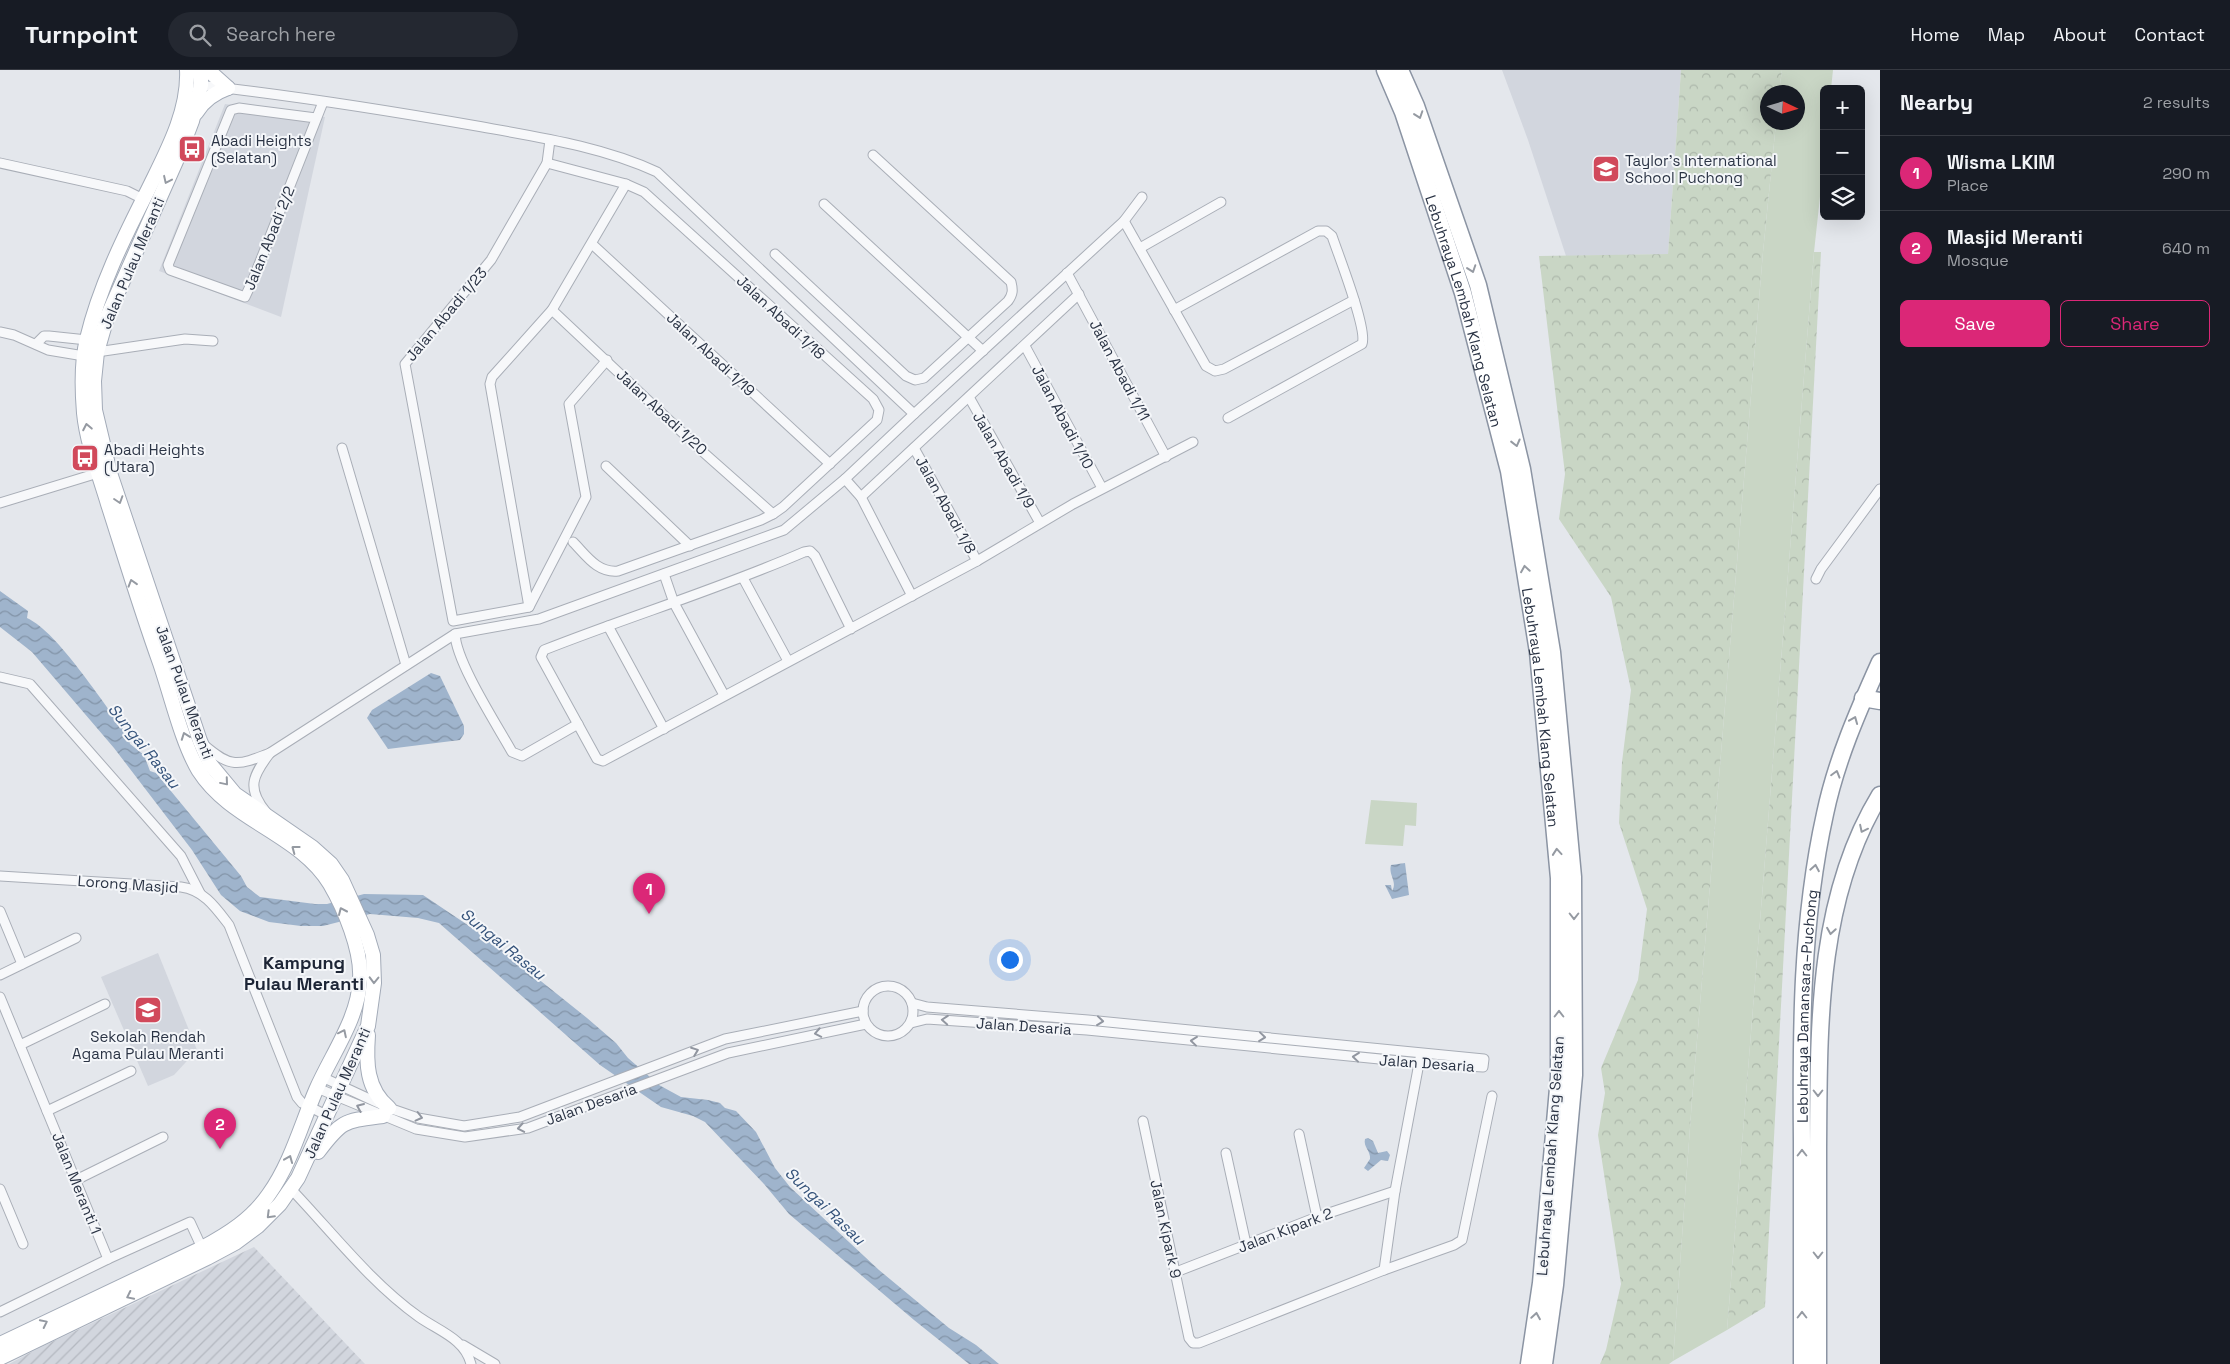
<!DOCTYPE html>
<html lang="en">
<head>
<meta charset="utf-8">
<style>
	:root { --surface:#171b24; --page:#242831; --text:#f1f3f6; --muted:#9ea1a6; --line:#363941; --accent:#db2777 }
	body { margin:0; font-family:"Space Grotesk",sans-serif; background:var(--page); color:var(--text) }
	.controls { position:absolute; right:15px; top:15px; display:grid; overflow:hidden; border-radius:8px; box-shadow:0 5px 20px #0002 }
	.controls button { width:45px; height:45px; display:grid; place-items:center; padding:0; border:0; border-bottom:1px solid var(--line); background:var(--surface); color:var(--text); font:25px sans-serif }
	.compass { position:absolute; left:1760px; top:15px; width:45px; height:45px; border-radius:50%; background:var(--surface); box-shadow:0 5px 20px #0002; rotate:94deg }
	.you { position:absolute; left:1009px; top:889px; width:18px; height:18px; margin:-12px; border:4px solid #fff; border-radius:50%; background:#1a73e8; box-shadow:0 0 0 8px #1a73e833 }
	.badge { display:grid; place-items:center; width:32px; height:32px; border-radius:50%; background:var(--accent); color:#fff; font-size:16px; font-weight:700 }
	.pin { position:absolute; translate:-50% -41px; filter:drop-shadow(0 1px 2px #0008) }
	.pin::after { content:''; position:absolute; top:26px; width:18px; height:15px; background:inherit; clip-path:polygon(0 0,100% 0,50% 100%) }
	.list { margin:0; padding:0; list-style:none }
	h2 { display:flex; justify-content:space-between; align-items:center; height:65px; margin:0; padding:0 20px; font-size:21px }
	h2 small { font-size:16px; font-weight:400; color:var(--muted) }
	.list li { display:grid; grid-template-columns:32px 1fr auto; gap:15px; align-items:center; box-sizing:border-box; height:75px; padding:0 20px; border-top:1px solid var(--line) }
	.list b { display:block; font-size:19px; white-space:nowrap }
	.list p { margin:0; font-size:16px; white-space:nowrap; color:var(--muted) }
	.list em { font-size:16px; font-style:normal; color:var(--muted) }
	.actions { display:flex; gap:10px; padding:15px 20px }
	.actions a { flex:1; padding:11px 0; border:1px solid var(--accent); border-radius:8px; text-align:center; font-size:18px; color:var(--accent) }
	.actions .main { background:var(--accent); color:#fff }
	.icon { flex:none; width:28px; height:28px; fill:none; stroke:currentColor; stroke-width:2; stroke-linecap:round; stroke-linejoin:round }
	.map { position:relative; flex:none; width:1880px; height:1294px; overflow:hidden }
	header { display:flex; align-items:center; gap:30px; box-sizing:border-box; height:70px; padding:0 25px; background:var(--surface); border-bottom:1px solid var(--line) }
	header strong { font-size:24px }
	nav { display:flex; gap:28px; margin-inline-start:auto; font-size:18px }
	.search { width:350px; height:45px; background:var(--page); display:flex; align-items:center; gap:12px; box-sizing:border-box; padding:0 18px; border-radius:28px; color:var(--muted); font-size:19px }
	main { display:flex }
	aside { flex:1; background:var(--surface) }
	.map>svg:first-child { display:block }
	.built { fill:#d2d6de }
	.industrial { fill:url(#industrial-furrows) }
	.grass { fill:#c9d6c5 }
	.forest { fill:url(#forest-crowns) }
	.water { fill:url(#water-waves) }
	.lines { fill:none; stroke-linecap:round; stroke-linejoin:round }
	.street-casing { stroke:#a9aeb7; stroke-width:11 }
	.primary-casing { stroke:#a3abb8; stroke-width:16 }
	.highway-casing { stroke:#8b94a3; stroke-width:19 }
	.street { stroke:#f7f8fa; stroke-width:9 }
	.primary { stroke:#fff; stroke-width:14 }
	.highway { stroke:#fff; stroke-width:16 }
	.oneway { stroke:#959aa2 }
	.oneway2 { stroke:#9196a0 }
	.labels { text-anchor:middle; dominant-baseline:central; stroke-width:4; stroke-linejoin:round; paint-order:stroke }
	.poi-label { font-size:15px; fill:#2b3445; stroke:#f4f6f9; text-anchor:start }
	.street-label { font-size:15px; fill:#2b3445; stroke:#f4f6f9 }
	.water-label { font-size:16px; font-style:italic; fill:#34527a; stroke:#f4f6f9 }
	.quarter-label { font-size:18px; font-weight:bold; fill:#1d2536; stroke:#f4f6f9 }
</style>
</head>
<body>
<header>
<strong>Turnpoint</strong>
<div class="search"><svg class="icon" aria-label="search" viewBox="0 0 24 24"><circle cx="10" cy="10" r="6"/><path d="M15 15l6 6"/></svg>Search here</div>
<nav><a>Home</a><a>Map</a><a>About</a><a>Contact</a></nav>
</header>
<main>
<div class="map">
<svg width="1880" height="1294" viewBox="0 0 1880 1294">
	<defs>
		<pattern id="industrial-furrows" width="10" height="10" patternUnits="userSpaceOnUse" patternTransform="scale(1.25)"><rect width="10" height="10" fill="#d2d6de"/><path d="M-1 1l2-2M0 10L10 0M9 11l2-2" fill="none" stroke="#b4b8c0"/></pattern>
		<pattern id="forest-crowns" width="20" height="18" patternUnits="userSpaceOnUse" patternTransform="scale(1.25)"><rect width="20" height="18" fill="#c9d6c5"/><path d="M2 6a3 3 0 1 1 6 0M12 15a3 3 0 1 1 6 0" fill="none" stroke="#adb8ab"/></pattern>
		<pattern id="water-waves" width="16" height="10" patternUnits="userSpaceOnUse" patternTransform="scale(1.25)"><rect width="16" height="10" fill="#9fb4cc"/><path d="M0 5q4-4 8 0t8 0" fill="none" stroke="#8293a7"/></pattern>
	</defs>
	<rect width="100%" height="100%" fill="#e4e7ec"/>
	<g class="built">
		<path d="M1502 0H1681L1668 184 1566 186 1528 70Z"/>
		<path d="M225 34 325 47 281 247 159 201Z"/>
		<path d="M158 883 197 980 174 1005 148 1016 101 907Z"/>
	</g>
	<path class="industrial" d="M254 1177 365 1294H9L39 1278Z"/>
	<g class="grass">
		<path d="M1782 0H1833L1831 19H1824V90L1814 182 1727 1260 1673 1291 1692 1030 1763 182 1776 53 1798 52V22H1779Z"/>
		<path d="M1371 730 1417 733 1416 756 1405 755 1403 776 1365 774Z"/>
	</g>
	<g class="forest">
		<path d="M1681 0H1782L1779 22H1768V52L1776 53 1763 182 1692 1030 1673 1291 1669 1294H1600L1606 1280 1621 1214 1598 1065 1605 1023 1601 998 1638 910 1647 839 1619 753 1622 692 1631 620 1611 527 1559 449 1565 404 1539 186 1668 184Z"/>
		<path d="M1814 182H1821L1765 1237 1727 1260Z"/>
	</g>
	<g class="water">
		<path d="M0 521 28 541 27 548C59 563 103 634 127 664L130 674 144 685 150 701 156 703 241 806 247 817 260 827 315 834H327L364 824 423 825 487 868 587 948 616 973 628 988 659 1015 681 1027 708 1030 720 1033 725 1038 736 1041 756 1062 775 1098 790 1117 879 1200 949 1258 976 1275 999 1294H969L914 1250 789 1144 764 1114 705 1052 693 1046 661 1037 600 995 439 853 418 848 370 844 323 856H301L269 852 240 841 221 825 192 780 114 678 32 582 0 557Z"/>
		<path d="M431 603 440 606 464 656V664L460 670 388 679 367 648 372 640Z"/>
		<path d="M1405 793 1409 825 1392 829 1385 815H1391L1392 821C1398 812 1388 805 1391 795Z"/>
		<path d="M1368 1068 1373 1071 1378 1083 1387 1081 1390 1085 1388 1091 1381 1090 1368 1101 1364 1098 1370 1089C1371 1081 1363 1077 1365 1069Z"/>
	</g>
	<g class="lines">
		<g class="street-casing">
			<g id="street">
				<path d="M198 15C291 25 385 40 477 56 537 67 601 76 657 102L914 344"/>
				<path d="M316 48 239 38 231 40 168 195 170 200 245 227 252 212 323 32"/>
				<path d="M550 70 547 93 491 190 405 294 453 551 529 537 586 427 569 334 607 290"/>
				<path d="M0 93 127 121 143 129"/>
				<path d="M547 93 626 114 644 122 873 329 879 340 877 350 783 437 773 444 761 450 618 501C597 503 586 485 573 472"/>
				<path d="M824 134 983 281"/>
				<path d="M1124 151 1206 296 1215 301 1224 299 1354 230"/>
				<path d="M592 174 830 394"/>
				<path d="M1140 178 1221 132"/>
				<path d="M775 184 906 306 915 310 924 308 1008 231C1013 224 1013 220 1011 212L873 85"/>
				<path d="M1067 203 1166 387"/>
				<path d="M552 240 703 382 773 444"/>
				<path d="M1174 240 1318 161H1326L1332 166C1338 184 1368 260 1362 274L1228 348"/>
				<path d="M0 262 14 265 48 280 84 286"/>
				<path d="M36 274 44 266H49L87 270"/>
				<path d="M1025 276 1102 418"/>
				<path d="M97 282 185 269 213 271"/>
				<path d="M969 327 1040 453"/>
				<path d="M342 378 406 595"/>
				<path d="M914 378 977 491"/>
				<path d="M606 396 690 476"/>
				<path d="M845 409 861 427 912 526"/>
				<path d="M861 427 1079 224"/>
				<path d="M0 433 98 403"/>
				<path d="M664 504 674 533 724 625"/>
				<path d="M743 508 788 591"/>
				<path d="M1816 509 1821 499 1880 419"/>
				<path d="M529 537 490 314 492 307 552 240 626 114"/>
				<path d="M608 556 664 659"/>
				<path d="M851 559 815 486 810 481 804 482C719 519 630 546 544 580L541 587 597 689 603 691 977 491 1073 434 1193 372"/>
				<path d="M455 564C456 592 497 655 512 682L522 686 578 654"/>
				<path d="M0 607 30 614 181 786 200 823"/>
				<path d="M204 675C231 698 237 696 270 683L455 564 539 549 784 460 845 409 914 344 1124 151 1142 127"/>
				<path d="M266 742C246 718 253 705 270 683"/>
				<path d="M0 806 181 817C204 820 216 838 229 855L297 1027 302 1033 328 1046"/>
				<path d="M0 841 22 894"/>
				<path d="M0 905 76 868"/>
				<circle cx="888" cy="941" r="25"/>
				<path d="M0 927 108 1189 190 1152 202 1178"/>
				<path d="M911 953 927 949 1087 960 1420 993 1483 997 1484 989 1088 950 927 937 912 933"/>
				<path d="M20 975 105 934"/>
				<path d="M322 1007 389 1038 418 1048 464 1056 520 1047 725 969 863 941"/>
				<path d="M317 1018 416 1059 465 1067 528 1058 728 983 866 954"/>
				<path d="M47 1041 131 1001"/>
				<path d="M1143 1051 1189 1268 1193 1273H1199L1384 1200 1454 1175 1462 1170 1492 1026"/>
				<path d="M1299 1064 1317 1147"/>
				<path d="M1226 1083 1246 1174"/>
				<path d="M76 1110 163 1067"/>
				<path d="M0 1119 23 1174"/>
				<path d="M291 1119C332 1162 370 1212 419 1247 439 1261 465 1269 471 1294"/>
				<path d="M1384 1200 1395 1121 1420 988"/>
				<path d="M1176 1202 1317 1147 1395 1121"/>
				<path d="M0 1242 108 1189"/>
				<path d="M463 1275 495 1294"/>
			</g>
		</g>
		<g class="primary-casing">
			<g id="primary">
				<path d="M208 0 228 18"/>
				<path d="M196 43C203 31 214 23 228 18"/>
				<path d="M368 965C366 992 366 1019 389 1038"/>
				<path d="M318 1082C342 1050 344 1051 383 1046"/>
				<path d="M0 1274 202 1178C228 1164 252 1149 269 1124 291 1093 301 1055 316 1020 331 985 359 948 360 909 362 880 344 838 330 814 300 764 231 751 199 701 182 673 171 625 160 593 141 540 125 487 108 434 99 404 87 373 84 343 82 319 81 293 87 269 99 218 124 167 148 120 166 83 189 42 187 0"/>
				<path d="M0 1288 207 1188 235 1173 258 1156 280 1134 298 1108 368 956 374 913 373 885 367 865 342 810 331 794 312 777 235 724 210 694 200 671 110 403 95 340 94 311 97 282 107 247 181 80 192 51 201 15V0"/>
			</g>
		</g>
		<g class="highway-casing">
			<g id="highway">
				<path id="s1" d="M1385 0 1403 42 1463 223 1509 401 1538 582 1559 808V1007L1541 1213 1529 1294"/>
				<path d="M1400 0 1416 36 1478 215 1522 399 1552 582 1573 807 1574 1005 1555 1215 1544 1294"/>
				<path d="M1863 628 1880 631"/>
				<path id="s2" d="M1802 1294C1802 1220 1802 1145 1802 1071 1801 961 1801 852 1825 744 1836 691 1858 641 1880 592"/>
				<path d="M1818 1294C1818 1222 1818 1150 1818 1078 1819 959 1816 830 1880 725"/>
			</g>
		</g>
		<use href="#street" class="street"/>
		<use href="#primary" class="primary"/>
		<use href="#highway" class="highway"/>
	</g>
	<defs><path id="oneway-chevron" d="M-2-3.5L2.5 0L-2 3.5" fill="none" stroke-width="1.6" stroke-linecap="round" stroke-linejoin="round" transform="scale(1.25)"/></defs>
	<g class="oneway">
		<use href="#oneway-chevron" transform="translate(1419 45) rotate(71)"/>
		<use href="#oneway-chevron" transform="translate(167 110) rotate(115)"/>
		<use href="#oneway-chevron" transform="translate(1472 199) rotate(71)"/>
		<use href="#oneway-chevron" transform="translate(87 357) rotate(-101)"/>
		<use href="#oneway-chevron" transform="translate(1516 373) rotate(76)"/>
		<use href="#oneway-chevron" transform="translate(119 430) rotate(72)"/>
		<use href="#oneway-chevron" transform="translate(1525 499) rotate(-99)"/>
		<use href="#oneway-chevron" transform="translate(132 513) rotate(-107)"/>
		<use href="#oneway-chevron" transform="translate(1854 650) rotate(-68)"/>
		<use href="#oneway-chevron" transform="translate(185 666) rotate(-110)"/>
		<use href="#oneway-chevron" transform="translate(1836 704) rotate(-74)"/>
		<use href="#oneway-chevron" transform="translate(225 712) rotate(50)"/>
		<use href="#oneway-chevron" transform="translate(1863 759) rotate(116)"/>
		<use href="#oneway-chevron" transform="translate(295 779) rotate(-143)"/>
		<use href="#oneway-chevron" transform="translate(1557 782) rotate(-95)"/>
		<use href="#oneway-chevron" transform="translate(1815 798) rotate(-80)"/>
		<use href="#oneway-chevron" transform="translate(342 841) rotate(-114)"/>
		<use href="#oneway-chevron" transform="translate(1574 846) rotate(90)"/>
		<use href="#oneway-chevron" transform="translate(1831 861) rotate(99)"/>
		<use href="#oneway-chevron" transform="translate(374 910) rotate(91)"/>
		<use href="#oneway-chevron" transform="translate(1559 944) rotate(-90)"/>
		<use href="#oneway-chevron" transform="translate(343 963) rotate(-64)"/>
		<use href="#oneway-chevron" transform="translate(1818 1023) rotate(90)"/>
		<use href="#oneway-chevron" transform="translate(1802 1083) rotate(-90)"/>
		<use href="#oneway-chevron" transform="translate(289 1089) rotate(-68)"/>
		<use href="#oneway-chevron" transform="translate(270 1145) rotate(135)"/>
		<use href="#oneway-chevron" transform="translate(1818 1185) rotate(90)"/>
		<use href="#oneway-chevron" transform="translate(130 1226) rotate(154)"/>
		<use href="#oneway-chevron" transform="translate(1802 1245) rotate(-90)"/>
		<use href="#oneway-chevron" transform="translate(1536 1246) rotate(-81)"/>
		<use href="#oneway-chevron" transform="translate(44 1253) rotate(-26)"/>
	</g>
	<g class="oneway2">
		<use href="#oneway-chevron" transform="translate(945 950) rotate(-176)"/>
		<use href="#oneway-chevron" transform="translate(1100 951) rotate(6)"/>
		<use href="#oneway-chevron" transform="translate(818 963) rotate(169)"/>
		<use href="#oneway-chevron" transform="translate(1262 967) rotate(6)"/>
		<use href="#oneway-chevron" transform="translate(1194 971) rotate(-174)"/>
		<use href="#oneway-chevron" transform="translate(695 981) rotate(-21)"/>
		<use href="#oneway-chevron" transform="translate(1356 987) rotate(-174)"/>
		<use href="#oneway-chevron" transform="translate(360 1037) rotate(-157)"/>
		<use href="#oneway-chevron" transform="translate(419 1047) rotate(14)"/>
		<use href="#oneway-chevron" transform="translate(521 1058) rotate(170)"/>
	</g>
	<defs>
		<g id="bus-square" transform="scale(1.4375)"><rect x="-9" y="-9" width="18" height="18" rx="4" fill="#d1495b" stroke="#f4f6f9"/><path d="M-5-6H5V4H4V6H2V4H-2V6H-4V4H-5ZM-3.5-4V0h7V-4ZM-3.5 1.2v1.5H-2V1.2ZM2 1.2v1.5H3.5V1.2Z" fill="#fff"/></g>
		<g id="school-square" transform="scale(1.4375)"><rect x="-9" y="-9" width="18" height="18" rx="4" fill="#d1495b" stroke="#f4f6f9"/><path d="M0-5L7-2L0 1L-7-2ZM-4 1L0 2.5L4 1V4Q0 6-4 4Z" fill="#fff"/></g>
	</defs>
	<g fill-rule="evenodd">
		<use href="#bus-square" x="192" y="79"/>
		<use href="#school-square" x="1606" y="99"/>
		<use href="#bus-square" x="85" y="388"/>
		<use href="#school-square" x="148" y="940"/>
	</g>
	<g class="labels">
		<g class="poi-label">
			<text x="211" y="70">Abadi Heights<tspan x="211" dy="17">(Selatan)</tspan></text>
			<text x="1625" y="90">Taylor's International<tspan x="1625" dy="17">School Puchong</tspan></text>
			<text x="104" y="379">Abadi Heights<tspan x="104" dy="17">(Utara)</tspan></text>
			<text x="148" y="966" text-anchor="middle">Sekolah Rendah<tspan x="148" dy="17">Agama Pulau Meranti</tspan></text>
		</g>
		<g class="street-label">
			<text transform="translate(269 168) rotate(-68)">Jalan Abadi 2/2</text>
			<text transform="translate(132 193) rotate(-67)">Jalan Pulau Meranti</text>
			<text stroke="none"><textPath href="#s1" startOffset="254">Lebuhraya Lembah Klang Selatan</textPath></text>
			<text transform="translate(446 244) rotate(-50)">Jalan Abadi 1/23</text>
			<text transform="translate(781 247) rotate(43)">Jalan Abadi 1/18</text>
			<text transform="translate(711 284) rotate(43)">Jalan Abadi 1/19</text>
			<text transform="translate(1120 300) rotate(62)">Jalan Abadi 1/11</text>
			<text transform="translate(662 342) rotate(43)">Jalan Abadi 1/20</text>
			<text transform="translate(1063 347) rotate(62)">Jalan Abadi 1/10</text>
			<text transform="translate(1004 390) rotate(60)">Jalan Abadi 1/9</text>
			<text transform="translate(946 435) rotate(61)">Jalan Abadi 1/8</text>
			<text transform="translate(185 622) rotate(70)">Jalan Pulau Meranti</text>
			<text stroke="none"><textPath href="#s1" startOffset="659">Lebuhraya Lembah Klang Selatan</textPath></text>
			<text transform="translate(128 814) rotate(4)">Lorong Masjid</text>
			<text stroke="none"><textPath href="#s2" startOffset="358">Lebuhraya Damansara–Puchong</textPath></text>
			<text transform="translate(1024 956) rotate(4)">Jalan Desaria</text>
			<text transform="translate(1427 993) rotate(4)">Jalan Desaria</text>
			<text transform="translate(337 1023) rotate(-66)">Jalan Pulau Meranti</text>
			<text transform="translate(591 1034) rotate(-20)">Jalan Desaria</text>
			<text transform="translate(1550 1086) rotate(-86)">Lebuhraya Lembah Klang Selatan</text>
			<text transform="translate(77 1113) rotate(68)">Jalan Meranti 1</text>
			<text transform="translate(1166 1159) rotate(78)">Jalan Kipark 9</text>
			<text transform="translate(1285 1160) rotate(-21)">Jalan Kipark 2</text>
		</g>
		<g class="water-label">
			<text transform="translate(144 676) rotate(51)">Sungai Rasau</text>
			<text transform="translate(503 874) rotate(39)">Sungai Rasau</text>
			<text transform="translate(825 1136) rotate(44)">Sungai Rasau</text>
		</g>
		<g class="quarter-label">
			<text x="304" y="892">Kampung<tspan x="304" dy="21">Pulau Meranti</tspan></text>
		</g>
	</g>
</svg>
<div class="controls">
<button>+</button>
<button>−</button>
<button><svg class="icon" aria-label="layers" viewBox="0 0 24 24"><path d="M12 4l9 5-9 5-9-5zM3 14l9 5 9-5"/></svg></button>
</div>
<svg class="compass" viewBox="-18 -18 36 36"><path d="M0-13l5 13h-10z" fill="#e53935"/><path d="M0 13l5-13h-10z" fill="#9ea1a6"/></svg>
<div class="you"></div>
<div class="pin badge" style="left:649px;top:844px">1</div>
<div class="pin badge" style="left:220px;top:1079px">2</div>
</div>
<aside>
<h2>Nearby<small>2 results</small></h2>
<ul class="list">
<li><span class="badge">1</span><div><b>Wisma LKIM</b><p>Place</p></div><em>290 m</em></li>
<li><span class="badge">2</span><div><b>Masjid Meranti</b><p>Mosque</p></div><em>640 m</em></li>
</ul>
<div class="actions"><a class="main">Save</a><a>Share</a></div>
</aside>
</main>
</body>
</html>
